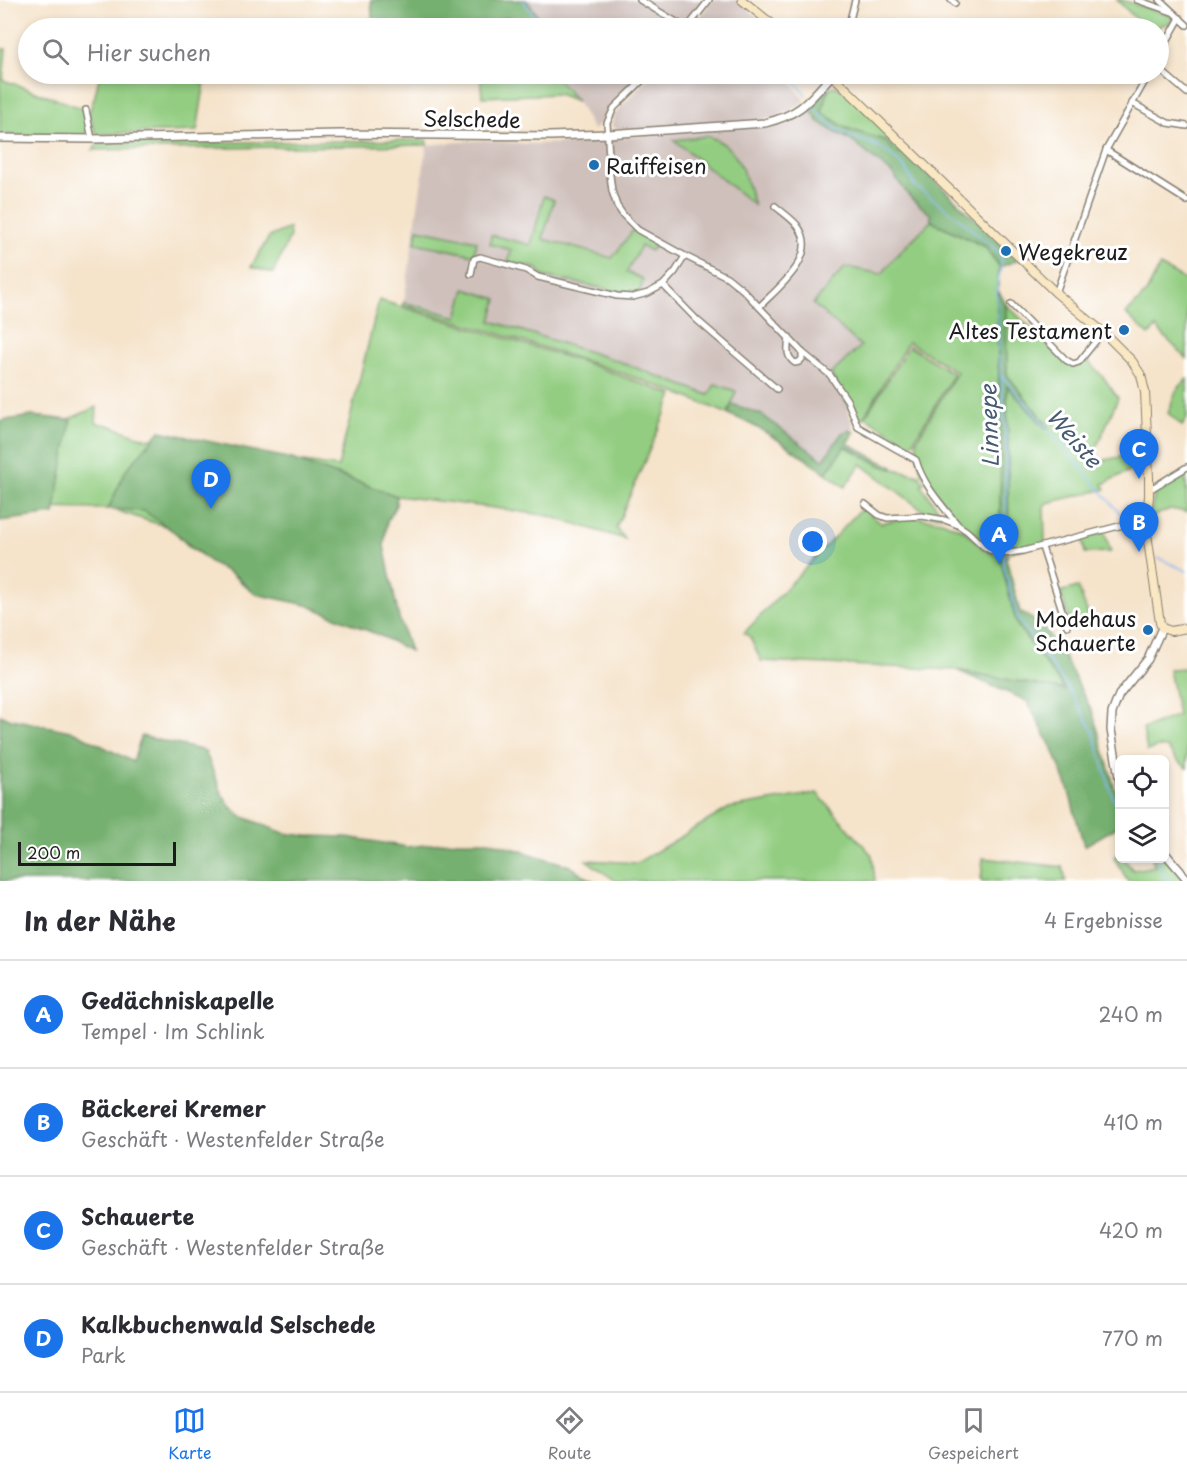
<!DOCTYPE html>
<html lang="de">
<head>
<meta charset="utf-8">
<style>
	:root { --surface:#fff; --page:#f7f7f7; --text:#2b2b33; --muted:#7c7c81; --line:#e1e1e2; --accent:#1a73e8 }
	body { margin:0; font-family:"Playpen Sans",sans-serif; background:var(--page); color:var(--text) }
	.controls { position:absolute; right:18px; bottom:18px; display:grid; overflow:hidden; border-radius:9px; box-shadow:0 3px 9px #0003 }
	.controls button { width:54px; height:54px; display:grid; place-items:center; padding:0; border:0; border-bottom:2px solid var(--line); background:var(--surface); color:var(--text); font:30px sans-serif }
	.scale { position:absolute; left:18px; bottom:15px; width:158px; box-sizing:border-box; padding-left:6px; border:3px solid #1c1c1c; border-top:0; font-size:16px; line-height:21px; white-space:nowrap; color:#1c1c1c; -webkit-text-stroke:4px #fff; paint-order:stroke }
	.you { position:absolute; left:813px; top:542px; width:21px; height:21px; margin:-15px; border:4px solid #fff; border-radius:50%; background:#1a73e8; box-shadow:0 0 0 9px #1a73e833 }
	.badge { display:grid; place-items:center; width:39px; height:39px; border-radius:50%; background:var(--accent); color:#fff; font-size:20px; font-weight:700 }
	.pin { position:absolute; translate:-50% -50px; filter:drop-shadow(0 2px 3px #0008) }
	.pin::after { content:''; position:absolute; top:32px; width:21px; height:18px; background:inherit; clip-path:polygon(0 0,100% 0,50% 100%) }
	.list { margin:0; padding:0; list-style:none }
	h2 { display:flex; justify-content:space-between; align-items:center; height:78px; margin:0; padding:0 24px; font-size:26px }
	h2 small { font-size:20px; font-weight:400; color:var(--muted) }
	.list li { display:grid; grid-template-columns:39px 1fr auto; gap:18px; align-items:center; box-sizing:border-box; height:108px; padding:0 24px; border-top:2px solid var(--line) }
	.list b { display:block; font-size:22px; white-space:nowrap }
	.list p { margin:0; font-size:20px; white-space:nowrap; color:var(--muted) }
	.list em { font-size:20px; font-style:normal; color:var(--muted) }
	.icon { flex:none; width:33px; height:33px; fill:none; stroke:currentColor; stroke-width:2; stroke-linecap:round; stroke-linejoin:round }
	.map { position:relative; flex:none; width:1187px; height:881px; overflow:hidden }
	.search { position:absolute; background:var(--surface); box-shadow:0 3px 9px #0003; left:18px; right:18px; top:18px; height:66px; display:flex; align-items:center; gap:15px; box-sizing:border-box; padding:0 21px; border-radius:33px; color:var(--muted); font-size:22px }
	.sheet { height:510px; background:var(--surface) }
	nav { display:flex; justify-content:space-around; align-items:center; box-sizing:border-box; height:84px; border-top:2px solid var(--line); background:var(--surface); font-size:16px; color:var(--muted) }
	nav a { display:grid; justify-items:center; gap:3px }
	nav .on { color:var(--accent) }
	.map>svg:first-child { display:block }
	.industrial { fill:#cfc0bb }
	.green { fill:#93cd81; stroke:#58744e; stroke-width:1.5 }
	.forest { fill:#76b06f; stroke:#496646; stroke-width:1.5 }
	.lines { fill:none; stroke-linecap:round; stroke-linejoin:round }
	.stream { stroke:#85b7f2; stroke-width:1.5 }
	.minor-casing { stroke:#888073; stroke-width:8 }
	.tertiary-casing { stroke:#888073; stroke-width:10 }
	.secondary-casing { stroke:#888073; stroke-width:10 }
	.minor { stroke:#fff; stroke-width:5 }
	.tertiary { stroke:#fff; stroke-width:7 }
	.secondary { stroke:#fae7c3; stroke-width:8 }
	.poi-dot { fill:#1f6fb2; stroke:#fff; stroke-width:2 }
	.labels { text-anchor:middle; dominant-baseline:central; stroke-width:6; stroke-linejoin:round; paint-order:stroke }
	.street-label { font-size:21px; fill:#1c1c1c; stroke:#fff }
	.poi-label { font-size:21px; fill:#1c1c1c; stroke:#fff; text-anchor:start }
	.water-label { font-size:22px; font-style:italic; fill:#465a72; stroke:#fff }
</style>
</head>
<body>
<div class="map">
<svg width="1187" height="881" viewBox="0 0 1187 881">
	<rect width="100%" height="100%" fill="#fff"/>
	<filter id="ink" filterUnits="userSpaceOnUse"><feTurbulence type="fractalNoise" baseFrequency=".0167" numOctaves="2"/><feDisplacementMap in="SourceGraphic" scale="12" xChannelSelector="R" yChannelSelector="G"/><feConvolveMatrix kernelMatrix="1 2 1 2 8 2 1 2 1" color-interpolation-filters="sRGB"/></filter>
	<filter id="wash" filterUnits="userSpaceOnUse"><feTurbulence type="fractalNoise" baseFrequency=".008" numOctaves="4" result="noise"/><feDisplacementMap in="SourceGraphic" scale="24" xChannelSelector="R" yChannelSelector="G"/><feGaussianBlur stdDeviation="1.35" result="paint"/><feColorMatrix in="noise" values="0 0 0 0 0 0 0 0 0 0 0 0 0 0 0 0 0 1.4 0 .05"/><feComposite in="paint" operator="in"/></filter>
	<g filter="url(#wash)">
		<rect width="100%" height="100%" fill="#f5e3ca"/>
		<g class="industrial">
			<path d="M526 0H704L683 28H575L569 15 545 25Z"/>
			<path d="M712 0H736L771 28H691Z"/>
			<path d="M562 74H649L593 130 577 101 558 77Z"/>
			<path d="M653 74H785L805 101 788 112 774 118 741 123 637 130 617 129 612 126 613 117 619 109Z"/>
			<path d="M810 109 818 121 851 141 893 174 909 196 931 215V221L895 257 882 274 845 267 814 303 861 346 831 374 845 400 853 426 851 430 842 433 824 460 762 415 732 404 736 391 709 396 615 360 491 321 497 299 457 317 404 302 427 145 484 140 527 144 583 143 593 141 647 135 763 125 783 122Z"/>
		</g>
		<g class="green">
			<path d="M1117 0H1122L1169 15 1176 20 1155 28H1145Z"/>
			<path d="M6 49 3 80 84 109 88 131 83 136 0 135V50Z"/>
			<path d="M100 74H206L197 131 96 134 89 113 95 95Z"/>
			<path d="M480 74H553L577 101 558 94 482 97Z"/>
			<path d="M835 86 846 92 903 150 899 155 884 140 846 128 821 112 829 88Z"/>
			<path d="M707 136C741 146 744 176 754 205L674 140Z"/>
			<path d="M427 140V145L93 150 97 144Z"/>
			<path d="M544 196 554 200 543 239 612 258 634 229 656 243 651 251 641 246 627 272 643 279 640 292 631 294 543 276 537 268 508 262 511 250 490 244 491 235 531 245Z"/>
			<path d="M931 221 985 247 999 267 997 308 1001 459 999 552 991 549 985 545 961 525 937 494 921 472 916 441 957 372 908 342 859 425 831 374 861 346 813 304 845 267 882 274 895 257Z"/>
			<path d="M289 228 290 237 273 273 251 267 269 237Z"/>
			<path d="M418 229 477 241 474 255 415 243Z"/>
			<path d="M1160 266 1187 281V359L1156 328 1149 335 1126 314 1146 293Z"/>
			<path d="M465 289 497 299 491 321 615 360 709 395 715 384 736 391 728 414C623 369 512 338 402 305L404 302 457 317Z"/>
			<path d="M379 300 586 363 673 395 616 528 625 539 549 516 487 507 397 496 337 474 322 609 250 590 228 571 190 548 171 528 111 509 20 508 0 421 62 422 97 407 96 423 108 425 147 439 159 436 236 452 338 467Z"/>
			<path d="M1006 304 1067 364C1076 368 1079 366 1086 359L1104 378 1118 398 1090 463 1145 452V463L1103 484 1106 489 1047 503 1044 506 1045 544 1009 552 1007 385 1046 429 1049 427 1007 375Z"/>
			<path d="M909 346 954 374 911 445 865 417Z"/>
			<path d="M1187 379V419L1182 426 1168 413 1176 391Z"/>
			<path d="M845 446 882 466 919 475 924 482 921 485 943 516 929 515 861 464 845 487 826 473Z"/>
			<path d="M1186 470 1187 512 1170 509 1150 518 1155 490Z"/>
			<path d="M867 507 865 510 882 524 884 522 915 517 942 521 963 530 984 549 993 554H999L1017 625 1065 690 956 670 761 661 750 637 744 633 858 512Z"/>
			<path d="M1104 531 1111 552 1085 553 1082 538Z"/>
			<path d="M1078 587 1091 622 1073 630 1060 592Z"/>
			<path d="M1187 668V768L1177 760 1167 748 1158 747 1147 751 1143 729 1178 715 1169 669Z"/>
			<path d="M817 793 872 855 875 881H616L586 860 637 863 729 808Z"/>
			<path d="M1119 852 1120 858 1124 859 1133 870 1155 866 1152 859 1164 858 1165 857 1185 881H1128L1114 857Z"/>
			<path d="M983 858 1063 867 1066 881H981Z"/>
		</g>
		<g class="forest">
			<path d="M371 0H526L545 25 569 15 575 28H518L509 17 474 28H373Z"/>
			<path d="M829 88 822 112 846 128 884 140 899 154 903 150 1018 260 1000 267 985 246 931 221V215L909 196 893 174 849 139 833 131 818 121 810 109Z"/>
			<path d="M999 292 1006 304 1007 375 1049 427 1047 429 1007 386 1009 552H999L1001 459 997 307Z"/>
			<path d="M732 404 762 415 823 460 842 433 851 430 854 432 847 443 880 461 893 466 892 469 882 466 845 446 826 473C795 451 764 428 728 414Z"/>
			<path d="M32 416 71 420 54 514 0 521V421Z"/>
			<path d="M160 431 292 459 397 496 396 505 387 522 384 546 399 618 410 651 383 637 307 605 255 594 237 577 210 562 177 534 144 511 108 509 126 470Z"/>
			<path d="M999 554 1008 555 1006 558 1020 612 1041 624 1063 655 1093 713 1115 789 1119 798V826L1084 846 1068 788 1054 752 1027 701 956 670 1065 690 1017 625Z"/>
			<path d="M0 715 7 718 75 732 133 762 141 736 205 751 223 796 231 807 241 816 284 833 307 836 347 837 408 847 457 841H489L570 866 593 881H0Z"/>
		</g>
		<g class="lines">
			<g class="stream">
				<path d="M523 0 544 28"/>
				<path d="M789 74 806 95"/>
				<path d="M813 107 833 127 850 136 876 145 890 154 904 167 912 180 913 184 956 216 999 252 1001 258V269L997 284 999 349 1006 436V538L1004 549"/>
				<path d="M1002 376 1125 519"/>
				<path d="M1004 554 1003 564 1017 617 1072 694 1093 731 1113 798 1120 809"/>
				<path d="M1158 558 1187 571"/>
				<path d="M1156 858 1162 872 1169 881"/>
			</g>
		</g>
	</g>
	<g filter="url(#ink)">
		<g class="lines">
			<g class="minor-casing">
				<g id="minor">
					<path d="M640 0 686 28"/>
					<path d="M951 0 955 3"/>
					<path d="M1137 0 1172 12"/>
					<path d="M1160 0 1187 25"/>
					<path d="M687 28 709 0"/>
					<path d="M848 28 855 0"/>
					<path d="M1158 57 1180 18"/>
					<path d="M1158 68 1187 93"/>
					<path d="M649 74 614 108 607 123 610 175 612 191 617 206 624 216 638 230 685 256 727 277 743 290 802 352 830 375 847 400 858 427 916 460C923 485 942 505 958 525"/>
					<path d="M1132 103 1168 123 1187 126"/>
					<path d="M86 110 92 139"/>
					<path d="M1106 150 1187 201"/>
					<path d="M471 274 474 259 480 257 526 270 538 277 617 296 633 297 648 293 663 285 675 272 685 256"/>
					<path d="M663 285 697 320 777 389"/>
					<path d="M1056 293 1106 150 1149 74"/>
					<path d="M1011 304 1066 360 1073 364 1079 362 1103 332"/>
					<path d="M760 306C779 287 821 255 797 225 791 218 782 212 775 206"/>
					<path d="M789 337C788 347 785 356 795 363L799 362 802 359V352"/>
					<path d="M1149 490 1187 467"/>
					<path d="M865 504 879 515 887 518 922 516 945 520 958 525 967 531 983 546 989 550 1009 553 1023 551 1146 519"/>
					<path d="M1042 547 1067 626"/>
				</g>
			</g>
			<g class="tertiary-casing">
				<g id="tertiary">
					<path d="M0 138 92 139 340 134 550 136 608 134 765 123C801 114 809 101 832 75"/>
					<path d="M1120 783 1111 730 1112 713 1119 695 1148 659 1162 628"/>
					<path d="M1164 852 1187 879"/>
				</g>
			</g>
			<g class="secondary-casing">
				<g id="secondary">
					<path d="M742 0 777 28"/>
					<path d="M831 74 1056 293 1103 332 1132 361 1141 375 1145 392 1149 478V496L1146 527 1160 623 1162 628 1171 631 1187 628"/>
				</g>
			</g>
			<use href="#minor" class="minor"/>
			<use href="#tertiary" class="tertiary"/>
			<use href="#secondary" class="secondary"/>
		</g>
	</g>
	<g class="poi-dot">
		<circle cx="594" cy="165" r="6"/>
		<circle cx="1006" cy="251" r="6"/>
		<circle cx="1124" cy="330" r="6"/>
		<circle cx="1148" cy="630" r="6"/>
	</g>
	<g class="labels">
		<g class="street-label">
			<text transform="translate(472 118) rotate(1)">Selschede</text>
		</g>
		<g class="poi-label">
			<text x="606" y="165">Raiffeisen</text>
			<text x="1018" y="251">Wegekreuz</text>
			<text x="1112" y="330" text-anchor="end">Altes Testament</text>
			<text x="1136" y="618" text-anchor="end">Modehaus<tspan x="1136" dy="24">Schauerte</tspan></text>
		</g>
		<g class="water-label">
			<text transform="translate(988 426) rotate(-92)">Linnepe</text>
			<text transform="translate(1075 437) rotate(49)">Weiste</text>
		</g>
	</g>
</svg>
<div class="controls">
<button><svg class="icon" aria-label="locate" viewBox="0 0 24 24"><circle cx="12" cy="12" r="6"/><path d="M12 2v4M12 18v4M2 12h4M18 12h4"/></svg></button>
<button><svg class="icon" aria-label="layers" viewBox="0 0 24 24"><path d="M12 4l9 5-9 5-9-5zM3 14l9 5 9-5"/></svg></button>
</div>
<div class="scale">200 m</div>
<div class="you"></div>
<div class="pin badge" style="left:999px;top:564px">A</div>
<div class="pin badge" style="left:1139px;top:552px">B</div>
<div class="pin badge" style="left:1139px;top:479px">C</div>
<div class="pin badge" style="left:211px;top:509px">D</div>
<div class="search"><svg class="icon" aria-label="search" viewBox="0 0 24 24"><circle cx="10" cy="10" r="6"/><path d="M15 15l6 6"/></svg>Hier suchen</div>
</div>
<section class="sheet">
<h2>In der Nähe<small>4 Ergebnisse</small></h2>
<ul class="list">
<li><span class="badge">A</span><div><b>Gedächniskapelle</b><p>Tempel · Im Schlink</p></div><em>240 m</em></li>
<li><span class="badge">B</span><div><b>Bäckerei Kremer</b><p>Geschäft · Westenfelder Straße</p></div><em>410 m</em></li>
<li><span class="badge">C</span><div><b>Schauerte</b><p>Geschäft · Westenfelder Straße</p></div><em>420 m</em></li>
<li><span class="badge">D</span><div><b>Kalkbuchenwald Selschede</b><p>Park</p></div><em>770 m</em></li>
</ul>
</section>
<nav>
<a class="on"><svg class="icon" aria-label="map" viewBox="0 0 24 24"><path d="M3 6l6-2 6 2 6-2v14l-6 2-6-2-6 2zM9 4v14M15 6v14"/></svg>Karte</a>
<a><svg class="icon" aria-label="directions" viewBox="0 0 24 24"><path d="M12 3l9 9-9 9-9-9zM9 14v-3h6M13 9l2 2-2 2"/></svg>Route</a>
<a><svg class="icon" aria-label="saved" viewBox="0 0 24 24"><path d="M7 4h10v16l-5-4-5 4z"/></svg>Gespeichert</a>
</nav>
</body>
</html>
